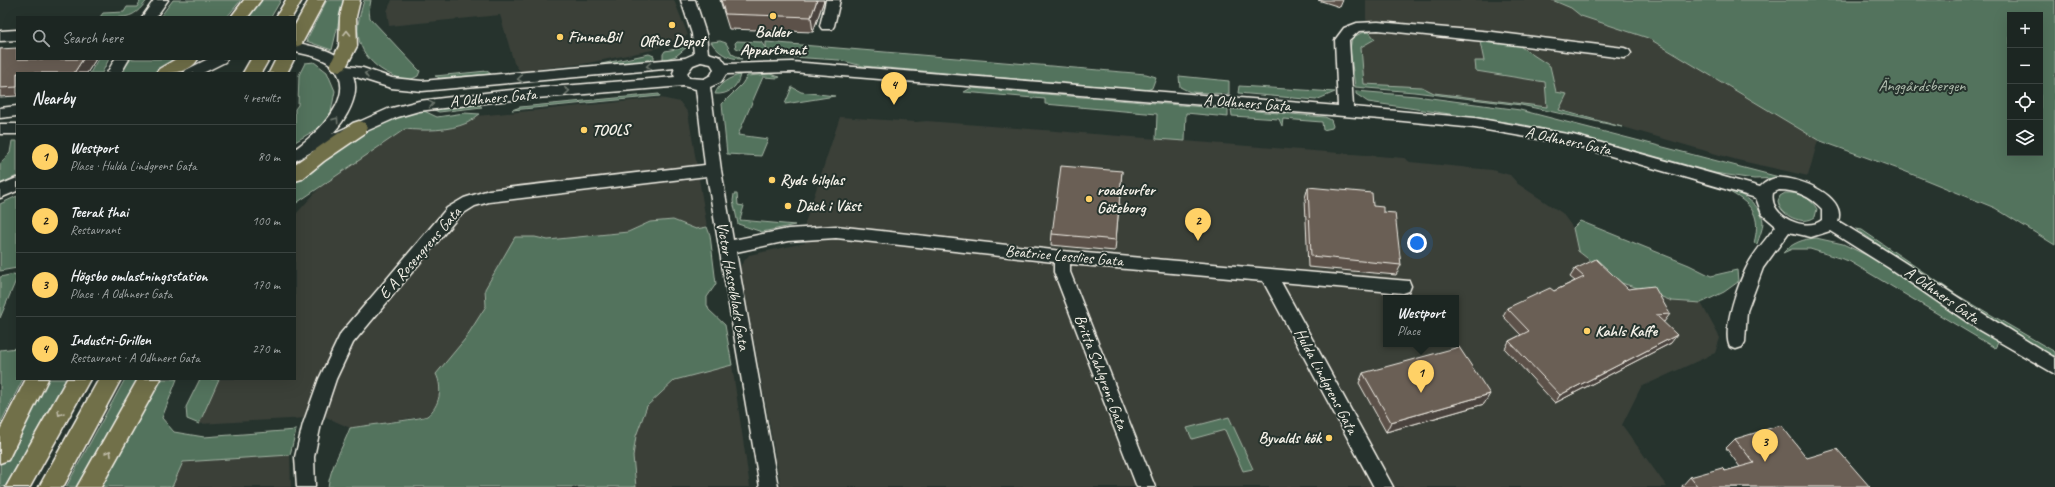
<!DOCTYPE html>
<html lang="en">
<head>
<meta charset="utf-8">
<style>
	:root { --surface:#1c2622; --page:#29322f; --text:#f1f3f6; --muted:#a0a5a5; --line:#3a4340; --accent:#ffd166 }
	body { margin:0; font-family:Caveat,sans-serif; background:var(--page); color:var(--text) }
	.controls { position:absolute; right:12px; top:12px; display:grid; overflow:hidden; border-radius:0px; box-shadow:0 4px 16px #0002 }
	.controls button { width:36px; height:36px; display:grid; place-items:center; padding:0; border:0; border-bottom:1px solid var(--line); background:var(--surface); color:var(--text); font:20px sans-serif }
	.you { position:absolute; left:1417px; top:243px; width:14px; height:14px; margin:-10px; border:3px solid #fff; border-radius:50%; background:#1a73e8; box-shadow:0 0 0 6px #1a73e833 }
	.badge { display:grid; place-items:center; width:26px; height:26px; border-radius:50%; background:var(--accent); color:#111; font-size:13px; font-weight:700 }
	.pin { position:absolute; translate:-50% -33px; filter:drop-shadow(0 1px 2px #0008) }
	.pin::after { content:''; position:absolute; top:21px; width:14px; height:12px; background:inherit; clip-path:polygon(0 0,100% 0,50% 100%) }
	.popup { position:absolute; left:1383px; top:295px; width:76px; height:52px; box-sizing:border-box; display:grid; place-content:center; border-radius:0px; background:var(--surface); filter:drop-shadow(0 1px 3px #0005); font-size:13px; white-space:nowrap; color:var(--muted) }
	.popup b { font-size:15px; color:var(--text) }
	.popup::after { content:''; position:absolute; left:50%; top:100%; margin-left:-8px; border:8px solid transparent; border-top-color:var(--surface) }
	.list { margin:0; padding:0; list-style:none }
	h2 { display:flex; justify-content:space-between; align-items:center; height:52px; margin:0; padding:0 16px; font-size:17px }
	h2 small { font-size:13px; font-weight:400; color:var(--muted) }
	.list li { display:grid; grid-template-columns:26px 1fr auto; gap:12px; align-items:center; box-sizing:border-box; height:64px; padding:0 16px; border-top:1px solid var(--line) }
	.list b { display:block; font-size:15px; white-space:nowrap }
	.list p { margin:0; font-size:13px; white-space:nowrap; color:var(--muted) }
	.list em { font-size:13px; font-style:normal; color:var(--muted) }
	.icon { flex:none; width:22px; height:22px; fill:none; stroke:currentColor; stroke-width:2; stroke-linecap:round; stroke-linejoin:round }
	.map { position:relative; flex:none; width:2055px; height:487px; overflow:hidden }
	.search { position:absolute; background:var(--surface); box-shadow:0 4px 16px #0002; left:16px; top:16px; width:280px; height:44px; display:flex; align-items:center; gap:10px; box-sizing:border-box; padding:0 14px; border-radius:0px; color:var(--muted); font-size:15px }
	.panel { position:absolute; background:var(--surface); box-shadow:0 4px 16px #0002; left:16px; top:72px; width:280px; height:308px; border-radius:0px }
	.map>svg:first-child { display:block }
	.built { fill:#3a4039; fill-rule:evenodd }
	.green { fill:#52735d; stroke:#a3b2a2; fill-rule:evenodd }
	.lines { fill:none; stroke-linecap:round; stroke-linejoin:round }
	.minor-casing { stroke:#f4f1e8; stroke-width:3 }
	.major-casing { stroke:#f4f1e8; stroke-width:3 }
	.minor { fill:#26332d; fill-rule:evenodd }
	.major { fill:#716f4a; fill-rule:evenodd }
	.wall { fill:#5b5149; stroke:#f4f1e8 }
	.shaded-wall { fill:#4a423c; stroke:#f4f1e8 }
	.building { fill:#6a5e55; stroke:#f4f1e8 }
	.oneway { stroke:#c0bda9 }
	.oneway2 { stroke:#6e766e }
	.poi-dot { fill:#ffd166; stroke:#26332d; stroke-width:1.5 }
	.labels { text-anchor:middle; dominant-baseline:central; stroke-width:4; stroke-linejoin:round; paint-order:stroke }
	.poi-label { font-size:16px; font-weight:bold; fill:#f4f1e8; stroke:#26332d; text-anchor:start }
	.park-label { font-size:16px; fill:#b3bfb0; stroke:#26332d }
	.street-label { font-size:16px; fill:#f4f1e8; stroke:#26332d }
</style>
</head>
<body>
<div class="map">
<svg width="2055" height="487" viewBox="0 0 2055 487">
	<rect width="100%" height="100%" fill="#26332d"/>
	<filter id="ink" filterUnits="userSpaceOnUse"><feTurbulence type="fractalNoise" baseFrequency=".025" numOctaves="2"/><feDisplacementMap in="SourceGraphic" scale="8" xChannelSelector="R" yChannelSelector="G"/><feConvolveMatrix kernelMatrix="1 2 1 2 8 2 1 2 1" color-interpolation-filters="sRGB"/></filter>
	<g filter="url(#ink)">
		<g class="built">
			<path d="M392 0H674L688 35 652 50 583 64 520 71 514 63 500 15 389 26 387 11Z"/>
			<path d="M1366 0H1552L1571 8 1581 16 1648 38 1818 140 1808 176 1737 160 1582 115 1541 107 1415 91 1354 87 1352 46 1369 32 1366 19Z"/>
			<path d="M661 98 680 102 688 113 707 227 696 229 673 220 650 222 629 232 548 240 535 237 485 289 486 306 465 339 441 383 438 404 426 416 350 428 326 417 199 424 219 379H295V215L324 183 405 129 420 130 468 123 477 116Z"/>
			<path d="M840 117 916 122 927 121 1404 158 1410 162 1492 170 1510 175 1518 184 1562 213 1573 228 1578 251 1641 289 1672 301 1701 303 1720 338 1715 353 1641 387 1622 425 1667 487H781L740 266 749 255 805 243V223ZM1386 298H1456V344H1386Z"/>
			<path d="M732 365 750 487H636L633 456 636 436 647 406 675 380Z"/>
			<path d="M290 455 291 487H172L183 462Z"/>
		</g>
		<g class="green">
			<path d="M141 0H147C133 21 123 17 100 17L103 13 124 12 127 7H137Z"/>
			<path d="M173 0H241L227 17H160Z"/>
			<path d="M261 0H281L271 17H247Z"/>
			<path d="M327 0H344L332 50 306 41Z"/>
			<path d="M364 0H371L369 11 370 18 417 68 420 71 418 76 410 80C383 77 355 55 358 25 359 16 362 8 364 0Z"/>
			<path d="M1552 0H2055V245L1995 208 1904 171 1818 140 1648 38 1581 16 1571 8ZM2010 15H2040V153H2010Z"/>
			<path d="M1369 32 1375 39 1361 47 1364 84 1422 87 1434 93 1547 107 1545 82 1476 71 1475 61H1484L1480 42 1518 45 1550 66 1556 92 1567 94 1559 110 1622 127 1521 105 1414 92 1355 87 1350 49 1352 38 1361 33Z"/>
			<path d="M720 41 726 43 732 54 742 59C728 59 718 53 711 42Z"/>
			<path d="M737 41 761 42 769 53V56H751L747 52 736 48 735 43Z"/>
			<path d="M766 42 1146 74 1156 77 1152 88 1147 90 863 66 839 60 775 56 766 47Z"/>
			<path d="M687 47 676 56 663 60V54L665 51Z"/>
			<path d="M649 54 654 56V61L639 63 637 61 635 63 587 67Z"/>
			<path d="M98 59H109L102 73H90Z"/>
			<path d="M131 59H181L153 73H121Z"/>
			<path d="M314 62 327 72 335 91 331 112 320 127 295 142V109L298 105 299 75 305 63Z"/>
			<path d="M487 71 491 74 440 78 435 76Z"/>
			<path d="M770 74 780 77 778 78 763 77 738 135 768 139 761 156 727 154 722 104 742 84 747 76Z"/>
			<path d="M740 75C737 88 728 95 715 94 718 84 730 77 740 75Z"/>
			<path d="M1179 76 1229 81V94L1190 92 1180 87Z"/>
			<path d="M1239 86 1335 92 1316 100 1238 93Z"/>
			<path d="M792 87 801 92 835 96 785 104Z"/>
			<path d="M971 88 1228 109V117L1186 113 1185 141 1156 139 1157 114 1045 104V99L964 92Z"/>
			<path d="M1356 91 1416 96 1520 110 1783 178 1754 179 1715 173 1618 146 1525 125 1368 102 1356 94Z"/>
			<path d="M659 94 660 96 512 110 520 107Z"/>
			<path d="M475 102 482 107 439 112 434 110V108Z"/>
			<path d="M1231 109 1325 117 1331 120 1333 126 1332 128 1323 130 1322 122 1283 119 1282 126 1279 119 1232 116Z"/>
			<path d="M422 110 437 117 464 113 480 114C476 116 472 121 467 123 449 131 424 131 405 129L295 204V180C338 148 369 124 422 110Z"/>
			<path d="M12 141H17V176L0 184V164L10 153Z"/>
			<path d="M1721 187C1737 191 1762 203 1763 222 1763 229 1759 237 1757 244L1754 243C1760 220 1756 208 1735 195 1730 192 1725 190 1721 187Z"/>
			<path d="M1785 193C1798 192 1811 198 1817 209L1815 217C1803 226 1780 216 1778 201L1780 196Z"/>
			<path d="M734 194H737L738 205 744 206 740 220 795 225 762 232 738 224 733 201Z"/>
			<path d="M17 196V268L0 271V204Z"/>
			<path d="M673 220 696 229 707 227 710 235 716 284 707 297V305L709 310 725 325 732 365 675 380 647 406 636 436 633 456 636 487H328C330 467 343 447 350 428 361 426 421 419 427 416 440 406 443 388 436 374L465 339 486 306 485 289 515 237H535L548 240 628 232 650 222Z"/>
			<path d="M1580 221 1689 265 1711 276 1737 270 1738 282 1724 292 1701 303 1672 301 1641 289 1618 282 1578 251 1573 228Z"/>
			<path d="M1856 229 1862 230 1957 295 2055 352V356L2047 354 1959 300Z"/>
			<path d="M1816 238 1843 244 1881 262 1999 341 1995 348 1849 261 1810 249H1792L1783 253C1792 243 1803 239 1816 238Z"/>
			<path d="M14 274 16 275 17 278 0 318V277Z"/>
			<path d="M17 348V379H23L0 424V350Z"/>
			<path d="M45 379H66L5 487H0V464Z"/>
			<path d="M125 379H141L81 487H66Z"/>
			<path d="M161 379H177L162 418 174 432 204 437 296 430 290 455 183 462 172 487H101Z"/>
			<path d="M200 379H219L199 424 187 419 186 407Z"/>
			<path d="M1229 417 1253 469 1243 471 1225 430 1192 439 1187 428Z"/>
		</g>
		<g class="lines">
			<g class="minor-casing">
				<g id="minor">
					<path d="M154 0H168L156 17H142Z"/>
					<path d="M681 0H695L706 34 708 53 721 57 726 64 792 62 1338 106 1335 40 1344 28 1357 23 1378 22 1493 32 1624 48 1629 50 1631 53 1629 56 1624 58 1493 42 1378 30 1359 31 1349 40 1353 107 1475 118 1573 135 1760 187C1764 183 1770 179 1776 178 1796 176 1847 195 1838 221 1911 265 1981 314 2055 358V374L1979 330 1889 268 1830 231 1811 237 1789 232 1763 268 1747 311 1745 342 1742 347 1736 349 1730 347C1721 330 1740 278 1750 261 1757 249 1767 238 1776 226L1762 214 1756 198 1573 145 1475 128 1393 120 792 72 726 74 721 82 710 87 721 170 733 240 788 229 836 226 1062 251 1409 281 1411 286 1409 291 1403 293 1281 282 1393 487H1374L1263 281 1070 264V272L1155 487H1137L1054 272V262L836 238 788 241 736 252 778 487H760L707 176 489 202 475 206 459 216 353 343 336 379 321 424 314 457 315 487H297L295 457 303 424 319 379 341 333 447 208 464 198 489 190 705 165 696 89 683 86 501 101 419 111 398 117 335 145 313 151 295 161V149C316 134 358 97 334 68 325 57 308 55 295 52V42C312 47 337 49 347 66L363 68 392 78 422 81 685 58 694 54 692 34ZM701 62 711 64 714 69 711 75 704 79 689 78 687 73 693 65ZM675 68 673 73 675 77 501 91 419 101 388 109 332 134C345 121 361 95 353 76L391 88 422 91ZM1779 190C1796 190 1810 196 1822 209V220C1806 233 1768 216 1773 193Z"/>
					<path d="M826 0H840L834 26 832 29H822L820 26Z"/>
					<path d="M17 30V40L0 41V31Z"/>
					<path d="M115 59H129L121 73H107Z"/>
					<path d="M208 59H227L225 62 203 73H184L186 70Z"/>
					<path d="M17 106V116L0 118V108Z"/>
					<rect x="0" y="124" width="17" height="10"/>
					<path d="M17 178V191L0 198V185Z"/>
				</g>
			</g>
			<g class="major-casing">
				<g id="major">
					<path d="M244 0H261L248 17H231Z"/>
					<path d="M286 0H302L292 17H276Z"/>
					<path d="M309 0H325L301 45 295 47V25Z"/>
					<path d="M344 0H360L356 17 357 46 345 69 339 71 333 69 330 65 339 46 340 17Z"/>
					<path d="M176 59H198C189 74 171 73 156 73L159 69Z"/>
					<path d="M251 59H269L261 73H243Z"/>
					<path d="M276 59H294L287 73H269Z"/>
					<path d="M359 121 365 123 368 128 365 133 324 161 302 179 295 181V164L353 123Z"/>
					<path d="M26 379H48L8 460 0 463V430Z"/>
					<path d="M67 379H90L30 487H6Z"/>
					<path d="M99 379H121L63 487H39Z"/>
					<path d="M138 379H161L101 487H77Z"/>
				</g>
			</g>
			<use href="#minor" class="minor"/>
			<use href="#major" class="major"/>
		</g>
		<g class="wall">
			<path d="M720 0H824L813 32 729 29Z"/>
			<path d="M1318 0H1343L1340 7Z"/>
			<path d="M0 49 96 59 87 73H17V96L0 97Z"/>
			<path d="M1122 171 1115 251 1051 245 1052 234Z"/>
			<path d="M1308 187 1373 206 1383 212 1401 265 1396 275 1308 267 1305 198Z"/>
			<path d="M1575 269 1628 289 1670 314 1664 322H1663L1671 343 1555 403 1505 349 1509 341 1521 335 1503 316 1507 308 1554 291 1575 281 1570 277Z"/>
			<path d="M1363 373 1484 404 1386 432 1359 383Z"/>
			<path d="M1735 439 1807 458 1870 487H1682V486L1690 477 1725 471 1740 467 1726 448Z"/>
		</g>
		<g class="shaded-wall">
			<path d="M817 0H824L813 32 811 17Z"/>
			<path d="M83 59H96L87 73H74Z"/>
			<path d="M1677 335 1671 343 1555 403 1560 395Z"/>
			<path d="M1490 394 1484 404 1386 432 1391 422Z"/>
		</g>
		<g class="building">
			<path d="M721 0H817L811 17 725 14Z"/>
			<path d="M17 48V59H83L74 73H17V87L0 88V49Z"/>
			<path d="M1061 166 1122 171 1116 240 1052 234Z"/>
			<path d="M1308 187 1372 193 1373 206 1383 207V212L1395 213 1401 265 1311 256Z"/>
			<path d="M1596 259 1628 289 1654 286 1670 314 1656 315 1677 335 1560 395 1509 341 1529 331 1507 308 1550 288 1554 291 1584 277 1575 269Z"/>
			<path d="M1459 347 1490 394 1391 422 1363 373Z"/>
			<path d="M1781 425 1807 458 1837 449 1870 487H1698L1690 477 1722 468 1725 471 1754 463 1735 439Z"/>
		</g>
		<defs><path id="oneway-chevron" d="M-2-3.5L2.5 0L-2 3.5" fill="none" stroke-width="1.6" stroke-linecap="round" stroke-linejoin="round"/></defs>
		<g class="oneway">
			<use href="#oneway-chevron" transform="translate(347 33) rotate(-91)"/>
			<use href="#oneway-chevron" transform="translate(60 413) rotate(120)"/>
			<use href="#oneway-chevron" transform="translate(109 453) rotate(-60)"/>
		</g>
		<g class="oneway2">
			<use href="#oneway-chevron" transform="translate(649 66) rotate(174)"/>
			<use href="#oneway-chevron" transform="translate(367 74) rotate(-164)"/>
			<use href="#oneway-chevron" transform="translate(520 79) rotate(174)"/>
			<use href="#oneway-chevron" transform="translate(567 91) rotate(-5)"/>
			<use href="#oneway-chevron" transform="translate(431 104) rotate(-9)"/>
			<use href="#oneway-chevron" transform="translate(336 120) rotate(-55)"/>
		</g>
	</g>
	<g class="poi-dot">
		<circle cx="773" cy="16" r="4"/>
		<circle cx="672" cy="25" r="4"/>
		<circle cx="560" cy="37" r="4"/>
		<circle cx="584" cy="130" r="4"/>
		<circle cx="772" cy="180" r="4"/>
		<circle cx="1089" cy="199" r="4"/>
		<circle cx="788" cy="206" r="4"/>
		<circle cx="1587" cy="331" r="4"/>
		<circle cx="1329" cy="438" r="4"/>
	</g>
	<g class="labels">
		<g class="poi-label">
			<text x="773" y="32" text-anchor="middle">Balder<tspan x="773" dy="18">Appartment</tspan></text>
			<text x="568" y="37">FinnenBil</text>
			<text x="672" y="41" text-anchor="middle">Office Depot</text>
			<text x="592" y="130">TOOLS</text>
			<text x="780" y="180">Ryds bilglas</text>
			<text x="1097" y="190">roadsurfer<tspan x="1097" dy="18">Göteborg</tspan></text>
			<text x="796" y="206">Däck i Väst</text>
			<text x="1595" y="331">Kahls Kaffe</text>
			<text x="1321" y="438" text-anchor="end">Byvalds kök</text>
		</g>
		<g class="park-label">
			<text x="1922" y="86">Änggårdsbergen</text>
		</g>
		<g class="street-label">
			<text transform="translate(493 98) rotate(-5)">A Odhners Gata</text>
			<text transform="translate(1247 103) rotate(4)">A Odhners Gata</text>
			<text transform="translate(1568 141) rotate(12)">A Odhners Gata</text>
			<text transform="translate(420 253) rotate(-49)">E A Rosengrens Gata</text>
			<text transform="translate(1064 256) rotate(5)">Beatrice Lesslies Gata</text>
			<text transform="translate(733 286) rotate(80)">Victor Hasselblads Gata</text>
			<text transform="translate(1942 295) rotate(35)">A Odhners Gata</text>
			<text transform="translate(1101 372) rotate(69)">Britta Sahlgrens Gata</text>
			<text transform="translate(1326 381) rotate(62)">Hulda Lindgrens Gata</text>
		</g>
	</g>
</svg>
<div class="controls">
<button>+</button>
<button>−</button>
<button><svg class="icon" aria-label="locate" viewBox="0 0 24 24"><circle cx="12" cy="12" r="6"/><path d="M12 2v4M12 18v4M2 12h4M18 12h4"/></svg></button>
<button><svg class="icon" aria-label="layers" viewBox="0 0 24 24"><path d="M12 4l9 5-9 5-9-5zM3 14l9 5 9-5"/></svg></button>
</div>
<div class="you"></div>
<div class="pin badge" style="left:1421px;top:393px">1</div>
<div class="popup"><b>Westport</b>Place</div>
<div class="pin badge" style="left:1198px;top:241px">2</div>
<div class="pin badge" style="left:1765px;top:462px">3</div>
<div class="pin badge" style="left:894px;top:105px">4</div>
<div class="search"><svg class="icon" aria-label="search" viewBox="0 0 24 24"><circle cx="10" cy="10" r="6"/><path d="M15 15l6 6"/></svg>Search here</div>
<section class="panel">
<h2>Nearby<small>4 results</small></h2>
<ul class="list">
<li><span class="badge">1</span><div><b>Westport</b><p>Place · Hulda Lindgrens Gata</p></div><em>80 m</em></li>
<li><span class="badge">2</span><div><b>Teerak thai</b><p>Restaurant</p></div><em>100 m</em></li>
<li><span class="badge">3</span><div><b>Högsbo omlastningsstation</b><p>Place · A Odhners Gata</p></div><em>170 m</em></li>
<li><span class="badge">4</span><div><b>Industri-Grillen</b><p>Restaurant · A Odhners Gata</p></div><em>270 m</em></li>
</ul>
</section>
</div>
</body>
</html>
